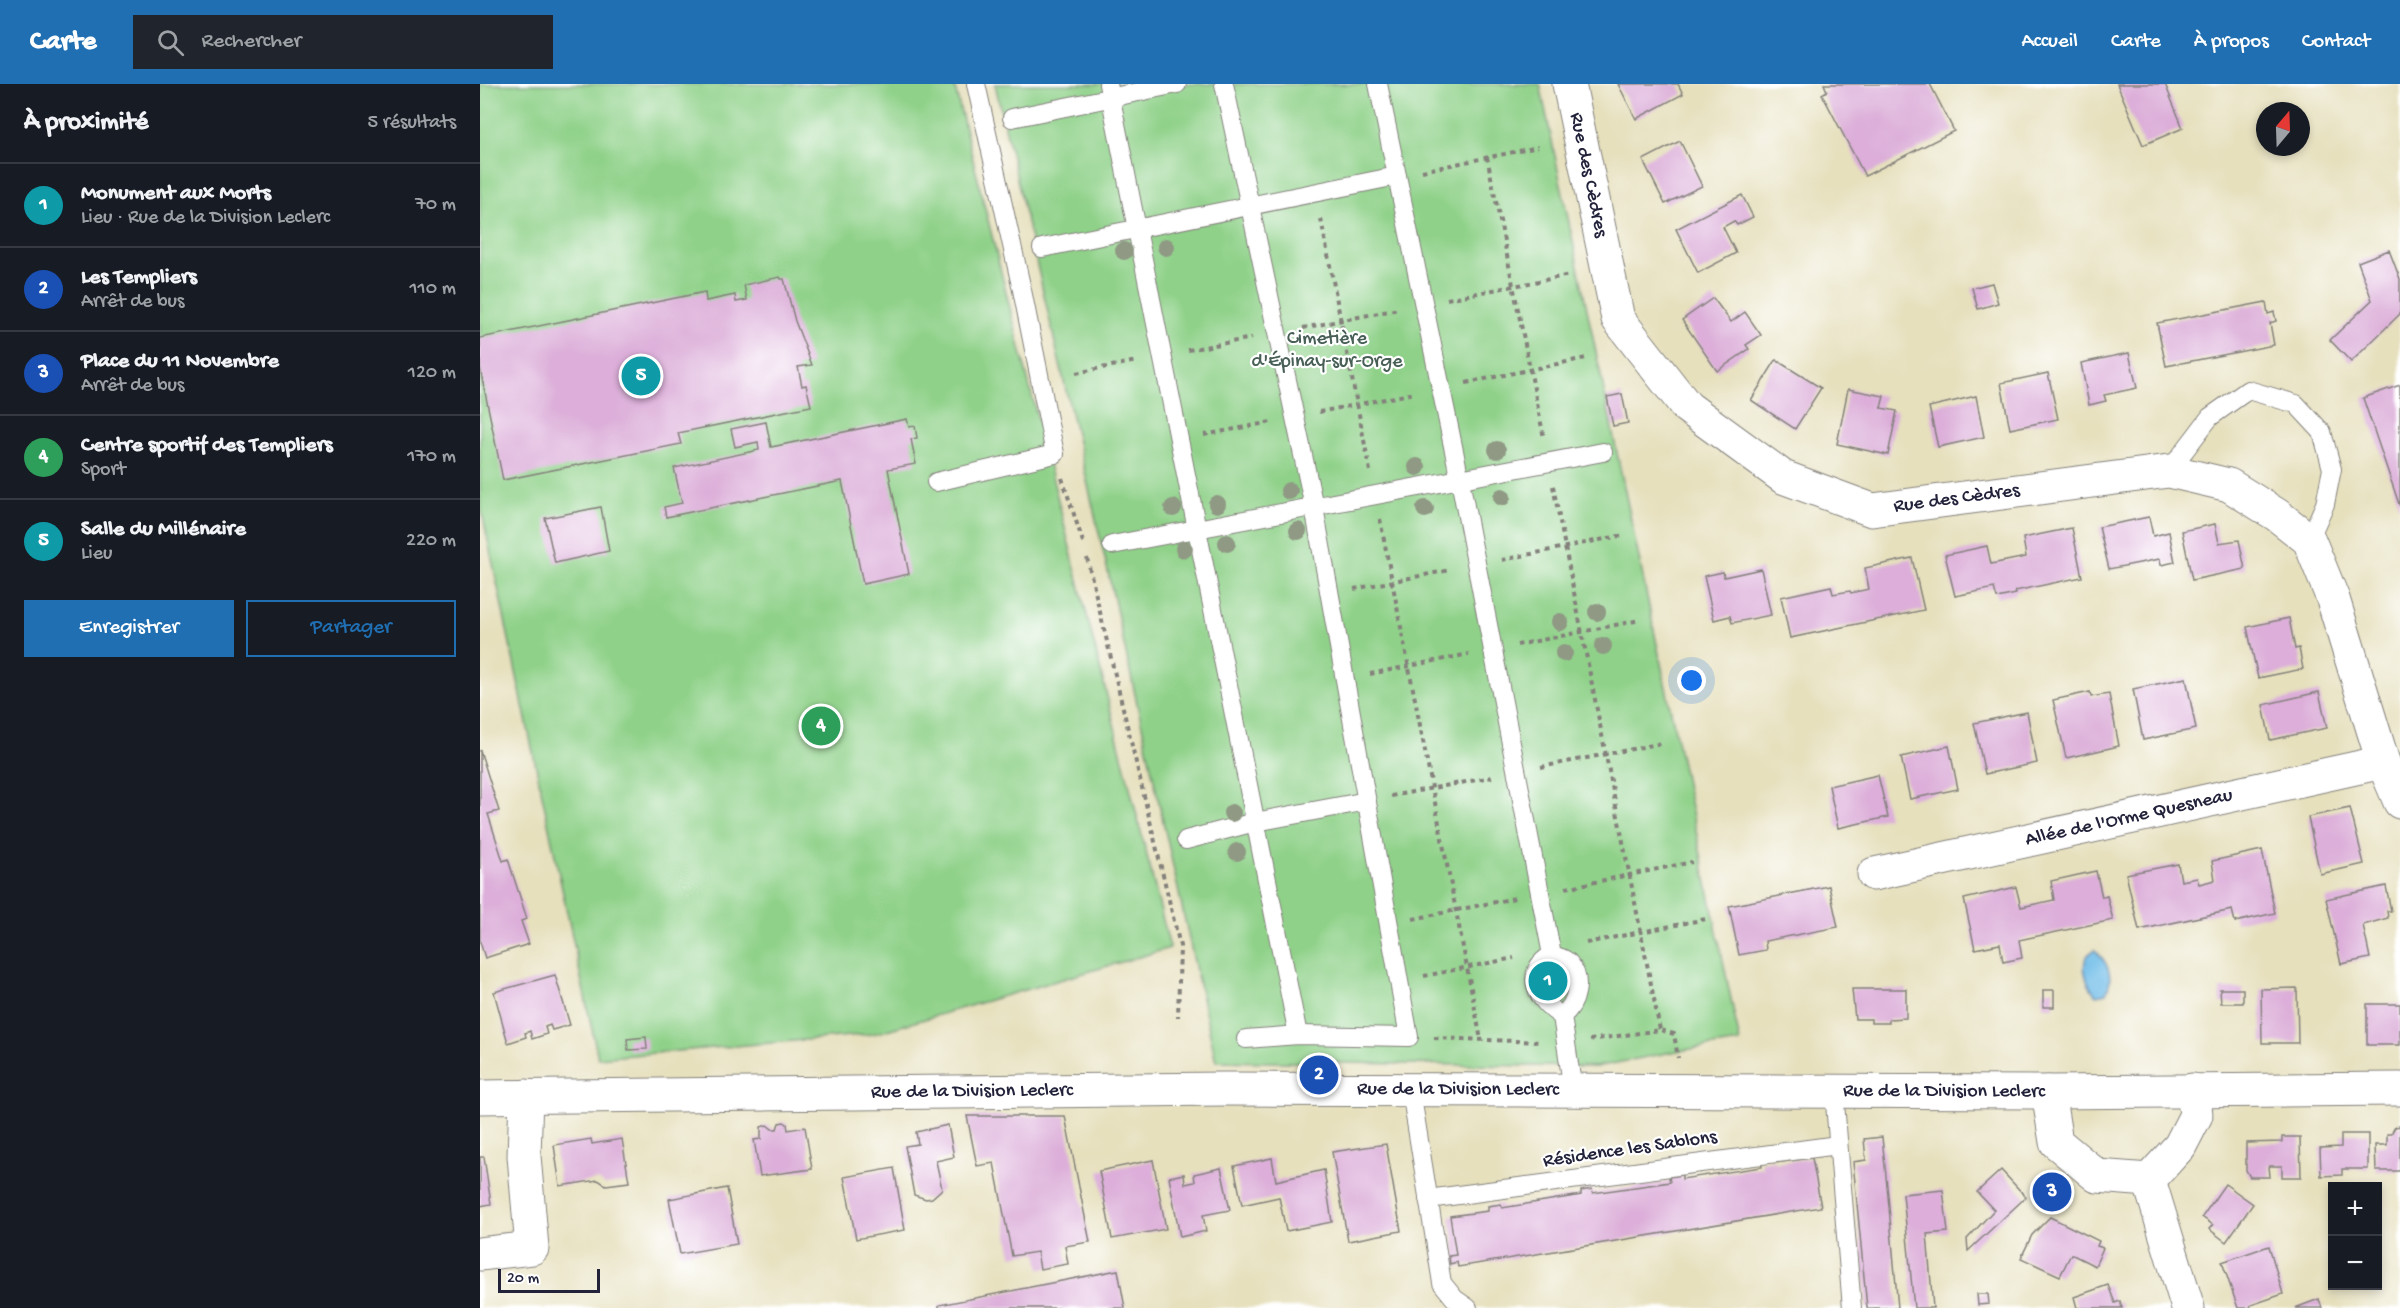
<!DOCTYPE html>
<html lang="fr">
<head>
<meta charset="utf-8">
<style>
	:root { --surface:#171b24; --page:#20242c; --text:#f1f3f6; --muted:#9ea1a6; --line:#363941; --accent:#1f6fb2 }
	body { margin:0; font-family:"Gochi Hand",sans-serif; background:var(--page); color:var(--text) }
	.controls { position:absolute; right:18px; bottom:18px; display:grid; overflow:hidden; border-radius:0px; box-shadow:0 3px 9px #0003 }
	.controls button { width:54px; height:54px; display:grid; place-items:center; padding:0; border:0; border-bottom:2px solid var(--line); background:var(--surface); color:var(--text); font:30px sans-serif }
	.compass { position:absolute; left:1776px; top:18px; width:54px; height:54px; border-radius:50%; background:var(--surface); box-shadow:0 3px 9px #0003; rotate:19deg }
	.scale { position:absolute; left:18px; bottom:15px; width:102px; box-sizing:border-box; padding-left:6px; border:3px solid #22223b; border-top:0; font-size:16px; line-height:21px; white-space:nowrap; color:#22223b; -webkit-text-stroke:4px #fff; paint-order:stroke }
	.you { position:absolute; left:1212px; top:597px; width:21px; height:21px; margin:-15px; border:4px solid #fff; border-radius:50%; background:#1a73e8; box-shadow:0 0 0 9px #1a73e833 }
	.badge { display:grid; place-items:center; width:39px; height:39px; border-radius:50%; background:var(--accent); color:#fff; font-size:20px; font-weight:700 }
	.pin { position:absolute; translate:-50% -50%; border:3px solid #fff; box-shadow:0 2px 6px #0006 }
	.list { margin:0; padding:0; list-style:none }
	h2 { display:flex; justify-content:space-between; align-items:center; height:78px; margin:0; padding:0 24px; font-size:26px }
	h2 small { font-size:20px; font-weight:400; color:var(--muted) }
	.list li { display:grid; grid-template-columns:39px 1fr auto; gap:18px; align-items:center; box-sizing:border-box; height:84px; padding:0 24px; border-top:2px solid var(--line) }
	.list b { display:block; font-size:22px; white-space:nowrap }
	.list p { margin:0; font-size:20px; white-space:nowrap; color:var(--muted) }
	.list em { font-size:20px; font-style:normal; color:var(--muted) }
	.actions { display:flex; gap:12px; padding:18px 24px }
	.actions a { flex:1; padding:14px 0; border:2px solid var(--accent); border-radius:0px; text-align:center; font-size:21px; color:var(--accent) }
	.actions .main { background:var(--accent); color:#fff }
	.icon { flex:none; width:33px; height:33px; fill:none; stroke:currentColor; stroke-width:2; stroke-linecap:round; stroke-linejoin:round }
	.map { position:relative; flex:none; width:1920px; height:1224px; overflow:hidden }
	header { display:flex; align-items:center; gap:36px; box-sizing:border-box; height:84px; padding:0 30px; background:var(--accent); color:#fff }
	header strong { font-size:28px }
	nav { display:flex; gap:33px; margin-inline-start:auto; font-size:21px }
	.search { width:420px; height:54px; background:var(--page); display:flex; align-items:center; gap:15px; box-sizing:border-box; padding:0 21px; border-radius:0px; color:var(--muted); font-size:22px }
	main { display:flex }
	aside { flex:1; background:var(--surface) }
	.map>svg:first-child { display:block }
	.green { fill:#8fd189; stroke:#587a62; stroke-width:1.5 }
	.water { fill:#6ebce8; stroke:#486f92; stroke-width:1.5 }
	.building { fill:#dcaed9 }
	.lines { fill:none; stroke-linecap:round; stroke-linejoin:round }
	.lane-casing { stroke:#84817c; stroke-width:20 }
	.street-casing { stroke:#84817c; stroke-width:35 }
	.path { stroke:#84817c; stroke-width:4; stroke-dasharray:4.5 4.5; stroke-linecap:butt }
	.lane { stroke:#fff; stroke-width:18 }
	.street { stroke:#fff; stroke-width:33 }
	.tree { fill:#8f9984 }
	.labels { text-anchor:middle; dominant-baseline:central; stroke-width:4.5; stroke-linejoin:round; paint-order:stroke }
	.street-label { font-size:20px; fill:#22223b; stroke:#fff }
	.park-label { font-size:20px; fill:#485f56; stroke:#fff }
</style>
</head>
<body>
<header>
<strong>Carte</strong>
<div class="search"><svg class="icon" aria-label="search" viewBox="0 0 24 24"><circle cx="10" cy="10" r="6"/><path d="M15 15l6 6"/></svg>Rechercher</div>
<nav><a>Accueil</a><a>Carte</a><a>À propos</a><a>Contact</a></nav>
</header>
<main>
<aside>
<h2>À proximité<small>5 résultats</small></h2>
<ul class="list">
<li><span class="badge" style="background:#0f9aa8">1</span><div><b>Monument aux Morts</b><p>Lieu · Rue de la Division Leclerc</p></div><em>70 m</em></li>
<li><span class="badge" style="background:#1a4fb4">2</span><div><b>Les Templiers</b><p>Arrêt de bus</p></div><em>110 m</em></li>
<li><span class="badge" style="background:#1a4fb4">3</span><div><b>Place du 11 Novembre</b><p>Arrêt de bus</p></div><em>120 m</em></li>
<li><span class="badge" style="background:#2e9e5b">4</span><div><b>Centre sportif des Templiers</b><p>Sport</p></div><em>170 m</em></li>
<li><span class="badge" style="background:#0f9aa8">5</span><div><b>Salle du Millénaire</b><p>Lieu</p></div><em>220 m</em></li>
</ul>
<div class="actions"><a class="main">Enregistrer</a><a>Partager</a></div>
</aside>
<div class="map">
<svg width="1920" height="1224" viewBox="0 0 1920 1224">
	<rect width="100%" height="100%" fill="#fff"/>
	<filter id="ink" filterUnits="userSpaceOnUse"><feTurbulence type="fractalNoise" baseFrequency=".0167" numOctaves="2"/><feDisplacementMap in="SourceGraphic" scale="12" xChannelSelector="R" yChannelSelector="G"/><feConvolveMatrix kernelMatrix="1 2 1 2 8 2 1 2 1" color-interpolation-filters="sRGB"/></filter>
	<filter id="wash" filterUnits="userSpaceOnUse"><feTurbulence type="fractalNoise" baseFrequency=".008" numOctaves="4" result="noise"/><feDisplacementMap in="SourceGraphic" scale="24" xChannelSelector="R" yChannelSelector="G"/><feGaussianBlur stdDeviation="1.35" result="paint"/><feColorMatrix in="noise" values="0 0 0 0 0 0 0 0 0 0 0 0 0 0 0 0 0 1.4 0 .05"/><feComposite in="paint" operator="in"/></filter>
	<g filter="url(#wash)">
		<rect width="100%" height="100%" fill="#e6e0bd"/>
		<g class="green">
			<path d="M0 0H474L690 864 393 950 118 974 0 419Z"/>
			<path d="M515 0H1060L1260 958 1197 967 1116 983 736 977 626 479Z"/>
		</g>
		<path class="water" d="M1615 866C1627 878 1635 891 1626 909L1616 911C1605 898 1597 874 1615 866Z"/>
		<g id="blocks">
			<g class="building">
				<path d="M1138 0H1198L1203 10 1156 35Z"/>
				<path d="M1344 0H1450L1474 47 1385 92 1342 10 1347 7Z"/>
				<path d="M1637 0H1685L1703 44 1663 61Z"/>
				<path d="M1200 57 1222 102 1185 120 1163 76Z"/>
				<path d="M1262 111 1273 133 1257 141 1254 137 1243 143 1256 169 1218 189 1196 145Z"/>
				<path d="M1909 166 1920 195V230L1871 278 1850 256 1892 216 1878 178Z"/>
				<path d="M300 193 301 195H304L315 237 332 281 318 283 322 302 326 301 331 322 198 349 201 360 23 396 0 284V254L225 208 226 217 255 211 256 218 267 216 264 201Z"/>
				<path d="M1512 199 1518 219 1498 225 1492 204Z"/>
				<path d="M1233 214 1251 238 1265 228 1281 251 1266 261 1269 265 1237 287 1202 236Z"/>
				<path d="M1786 218 1788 230 1794 228 1796 237 1790 239 1794 261 1686 282 1677 239Z"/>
				<path d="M1649 269 1657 304 1624 311 1626 317 1609 321 1601 279Z"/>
				<path d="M1296 276 1341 304 1315 345 1271 316Z"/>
				<path d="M1568 289 1578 335 1530 345 1521 299Z"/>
				<path d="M1920 301V423L1883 314Z"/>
				<path d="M1368 305 1404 312 1401 324 1417 327 1408 371 1357 360Z"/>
				<path d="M1142 310 1148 339 1133 342 1127 313Z"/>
				<path d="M1496 312 1504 353 1458 363 1449 323Z"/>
				<path d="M427 335 429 343 435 342 437 354 431 355 436 380 408 385 429 490 383 500 362 397 186 433 184 423 202 419 194 384 279 366 278 358 255 363 251 345 286 338 291 363Z"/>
				<path d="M121 423 129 467 75 479 65 434Z"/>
				<path d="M1669 433 1673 452 1689 448 1695 478 1681 481 1680 475 1629 485 1619 443Z"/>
				<path d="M1735 440 1739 459 1759 456 1765 485 1712 496 1702 447Z"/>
				<path d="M1592 444 1602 493 1535 507 1536 510 1517 514 1514 504 1475 512 1465 471 1507 462 1511 480 1546 473 1543 454Z"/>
				<path d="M1432 474 1444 526 1310 554 1301 513 1351 502 1353 510 1370 507 1371 509 1389 505 1385 484Z"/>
				<path d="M1281 485 1291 531 1252 539 1250 532 1234 536 1224 492 1243 488 1244 493Z"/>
				<path d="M1809 534 1815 565 1819 564 1823 585 1778 594 1767 543Z"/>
				<path d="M1706 594 1716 645 1663 656 1653 605Z"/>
				<path d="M1610 608 1611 613 1629 610 1639 662 1586 674 1573 616Z"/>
				<path d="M1839 608 1847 644 1790 656 1783 621Z"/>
				<path d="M1547 628 1557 679 1505 690 1494 639Z"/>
				<path d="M1469 662 1478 705 1430 715 1421 673Z"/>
				<path d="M0 666 19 727 8 730 23 777 28 775 47 835 41 837 49 860 5 874 0 858Z"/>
				<path d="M1398 691 1408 733 1358 744 1349 702Z"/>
				<path d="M1870 724 1884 780 1840 790 1828 733Z"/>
				<path d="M1782 766 1795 829 1755 838 1752 826 1659 846 1646 790 1698 780 1701 797 1717 794 1719 800 1735 796 1732 777Z"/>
				<path d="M1616 787 1622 813 1627 812 1633 836 1539 856 1542 874 1523 878 1520 860 1495 865 1484 815 1536 803 1541 823 1574 816 1571 797Z"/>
				<path d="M1349 802 1358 843 1285 857 1286 866 1259 871 1249 822Z"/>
				<path d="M1906 802 1911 827H1907L1908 834 1883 841 1890 874 1861 880 1846 815Z"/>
				<path d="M75 891 90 941 72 946 70 941 65 943 67 950 52 955 50 947 45 949 46 953 28 959 14 908Z"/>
				<path d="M1817 904 1818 959H1782L1781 905Z"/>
				<path d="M1372 905H1426V934L1409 935V939H1391V935H1375Z"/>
				<path d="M1740 905H1763V919H1741Z"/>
				<rect x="1563" y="906" width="11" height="17"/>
				<rect x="1887" y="920" width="33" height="41"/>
				<path d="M166 953 167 965 148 966 147 955Z"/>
				<path d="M487 1032H585L610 1158 585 1162 588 1180 560 1185 557 1168 532 1172 514 1079 497 1082Z"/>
				<path d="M304 1038 307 1040 308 1046 325 1043 332 1085 280 1092 274 1056 281 1055V1043L287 1041 292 1045H297L299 1039Z"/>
				<path d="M468 1041 474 1073 456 1077 462 1105 452 1114 446 1115 434 1111 425 1062 438 1060 436 1048Z"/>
				<path d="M1920 1042V1087H1896L1895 1061H1907V1050H1911L1915 1043Z"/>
				<path d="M1861 1050H1888V1085H1862V1091L1841 1092 1840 1064 1861 1063Z"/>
				<path d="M1402 1053 1408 1112 1418 1224H1387L1373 1078 1386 1076 1384 1055Z"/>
				<path d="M1802 1053H1820L1821 1093H1802V1082H1789L1790 1093H1770L1766 1086V1059L1802 1058Z"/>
				<path d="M111 1055 112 1060 142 1055 149 1098 126 1101 118 1096 80 1102 74 1061Z"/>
				<path d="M906 1060 921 1147 868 1157 852 1068Z"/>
				<path d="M0 1073H4L11 1120 0 1122Z"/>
				<path d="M792 1074 796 1097 844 1086 852 1138 806 1147 799 1113 762 1121 754 1082Z"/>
				<path d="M1332 1074 1341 1123 978 1183 977 1178 970 1180 969 1172 976 1171 970 1132 1008 1127V1122L1021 1120 1022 1124 1101 1111V1107L1112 1105 1113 1109 1190 1098 1189 1093 1202 1091V1095L1282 1083 1281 1078 1294 1076 1295 1079Z"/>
				<path d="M673 1076 686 1145 632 1155 619 1087Z"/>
				<path d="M414 1084 425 1146 376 1155 364 1093Z"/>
				<path d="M741 1084 750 1126 723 1131 726 1147 700 1153 689 1093 704 1090 705 1100 715 1098 714 1090Z"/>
				<path d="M1521 1086 1546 1113 1488 1167 1487 1155 1514 1126 1497 1108Z"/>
				<path d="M1745 1100 1773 1120 1746 1158 1729 1145 1733 1141 1722 1133Z"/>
				<path d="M247 1104 257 1160 200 1170 189 1115Z"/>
				<path d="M1463 1106 1468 1148 1447 1150 1453 1224H1434L1423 1110Z"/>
				<path d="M1570 1133 1619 1157 1617 1162 1623 1164 1615 1182 1591 1170 1580 1192 1541 1174 1552 1151Z"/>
				<path d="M1789 1162 1803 1210 1771 1221 1770 1224H1758L1742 1178Z"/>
				<path d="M638 1186 645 1224H459V1221Z"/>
				<path d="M1628 1201 1635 1219 1640 1217 1642 1224H1597L1594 1213Z"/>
				<path d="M1497 1210H1508L1509 1220 1498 1221Z"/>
				<path d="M1839 1215 1842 1224H1815Z"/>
			</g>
		</g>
	</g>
	<g filter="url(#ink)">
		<use href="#blocks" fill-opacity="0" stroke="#84817c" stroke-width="1.5"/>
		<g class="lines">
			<g class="lane-casing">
				<g id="lane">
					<path d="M628 0 818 951"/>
					<path d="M744 0 834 423 929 953 818 951 766 955"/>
					<path d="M898 0 980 396 1072 871"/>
					<path d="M532 34 697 0"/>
					<path d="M562 164 917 92"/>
					<path d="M1689 387 1730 333 1768 306 1816 320 1842 348 1852 385 1845 420 1829 456"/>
					<path d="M456 398 575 370 542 206 496 0"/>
					<path d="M632 461 1123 368"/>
					<path d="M706 756 775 738 887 717"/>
					<path d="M1072 871C1078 873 1085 874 1089 879 1103 895 1097 920 1082 932 1058 919 1041 887 1072 871Z"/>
					<path d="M1082 932 1093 1007"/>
					<path d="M931 1007 962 1199 975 1215 988 1224"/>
					<path d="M1354 1007 1372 1224"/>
					<path d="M948 1115 1358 1061"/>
				</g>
			</g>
			<g class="street-casing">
				<g id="street">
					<path id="s1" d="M1089 0 1138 235 1207 323 1303 393 1392 426 1689 387 1749 401 1797 431 1829 456 1853 515 1903 678 1920 718"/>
					<path id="s2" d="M1394 790 1903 678"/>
					<path d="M1568 1008 1576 1058 1617 1092 1669 1096 1700 1062 1716 1031 1713 1006"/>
					<path id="s3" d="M0 1013 745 1005 1568 1008 1920 1005"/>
					<path d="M1669 1096 1708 1224"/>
					<path d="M0 1170 52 1164 44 1072 46 1012"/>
				</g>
			</g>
			<g class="path">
				<path d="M1007 73 1064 354"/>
				<path d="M942 87 1058 63"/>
				<path d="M841 135 890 387"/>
				<path d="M967 215 1090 191"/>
				<path d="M823 244 919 225"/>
				<path d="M708 266 772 254"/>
				<path d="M596 289 657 277"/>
				<path d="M986 299 1106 274"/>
				<path d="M839 328 935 309"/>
				<path d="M724 351 791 338"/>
				<path d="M582 394 604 461"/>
				<path d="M1073 402 1180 946"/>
				<path d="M900 435 1001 956"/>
				<path d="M607 474 700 862 698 933"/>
				<path d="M1022 476 1144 451"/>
				<path d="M874 505 970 486"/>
				<path d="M1037 561 1160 536"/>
				<path d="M890 590 989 570"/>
				<path d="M1061 683 1183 659"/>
				<path d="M911 712 1012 693"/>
				<path d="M1086 804 1212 778"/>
				<path d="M933 835 1035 814"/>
				<path d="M1106 859 1226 835"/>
				<path d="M944 892 1034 874"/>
				<path d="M954 954 1061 958"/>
				<path d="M1110 956 1180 946 1194 950 1198 974"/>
			</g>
			<use href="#lane" class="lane"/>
			<use href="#street" class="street"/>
		</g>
		<g class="tree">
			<circle cx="686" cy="163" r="9"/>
			<circle cx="644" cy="167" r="9"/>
			<circle cx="1017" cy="366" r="9"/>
			<circle cx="937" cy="383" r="9"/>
			<circle cx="809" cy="407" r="9"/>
			<circle cx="1022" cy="413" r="9"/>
			<circle cx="737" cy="420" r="9"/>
			<circle cx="693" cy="424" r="9"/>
			<circle cx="945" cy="425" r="9"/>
			<circle cx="818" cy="447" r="9"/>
			<circle cx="747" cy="459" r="9"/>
			<circle cx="704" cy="465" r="9"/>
			<circle cx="1117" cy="528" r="9"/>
			<circle cx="1080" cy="538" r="9"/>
			<circle cx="1123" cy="562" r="9"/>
			<circle cx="1084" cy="569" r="9"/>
			<circle cx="752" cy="729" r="9"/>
			<circle cx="757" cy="768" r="9"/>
		</g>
	</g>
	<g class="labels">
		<g class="street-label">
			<text stroke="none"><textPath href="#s1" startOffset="93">Rue des Cèdres</textPath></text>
			<text stroke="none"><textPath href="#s1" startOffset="651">Rue des Cèdres</textPath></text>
			<text stroke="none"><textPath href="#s2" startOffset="261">Allée de l'Orme Quesneau</textPath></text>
			<text stroke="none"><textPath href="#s3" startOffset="978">Rue de la Division Leclerc</textPath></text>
			<text stroke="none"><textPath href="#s3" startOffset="1464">Rue de la Division Leclerc</textPath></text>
			<text stroke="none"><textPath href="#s3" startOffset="492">Rue de la Division Leclerc</textPath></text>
			<text transform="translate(1150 1066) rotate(-8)">Résidence les Sablons</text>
		</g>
		<g class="park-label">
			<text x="847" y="255">Cimetière<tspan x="847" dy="23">d'Épinay-sur-Orge</tspan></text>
		</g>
	</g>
</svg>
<div class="controls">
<button>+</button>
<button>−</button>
</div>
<svg class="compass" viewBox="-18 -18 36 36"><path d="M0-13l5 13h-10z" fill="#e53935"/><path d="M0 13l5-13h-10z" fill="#9ea1a6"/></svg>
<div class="scale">20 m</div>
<div class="you"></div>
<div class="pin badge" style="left:1068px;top:897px;background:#0f9aa8">1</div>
<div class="pin badge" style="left:839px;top:991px;background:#1a4fb4">2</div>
<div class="pin badge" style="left:1572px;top:1108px;background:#1a4fb4">3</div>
<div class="pin badge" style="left:341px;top:642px;background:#2e9e5b">4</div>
<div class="pin badge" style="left:161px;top:292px;background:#0f9aa8">5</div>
</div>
</main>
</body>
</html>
